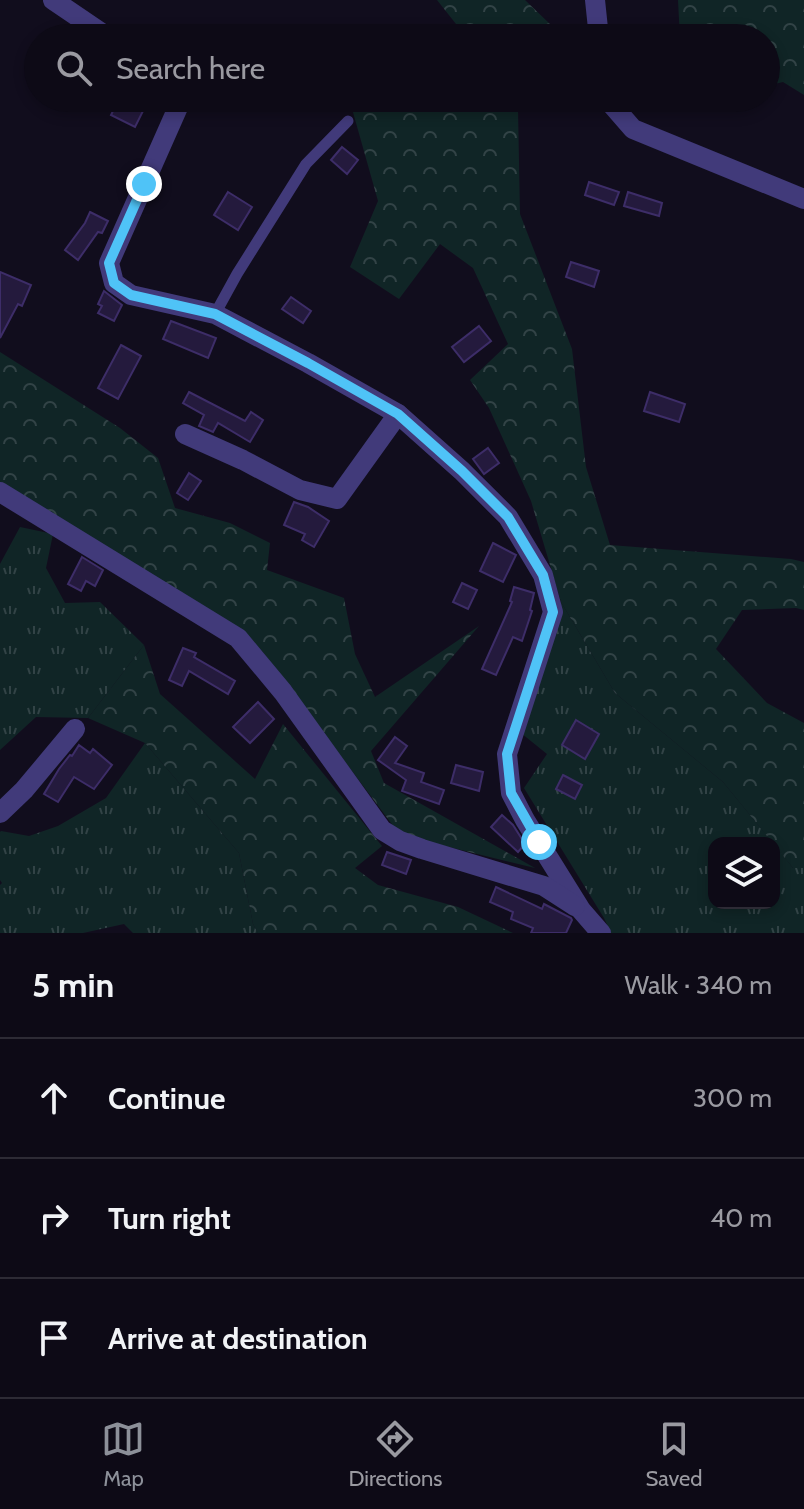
<!DOCTYPE html>
<html lang="en">
<head>
<meta charset="utf-8">
<style>
	:root { --surface:#0d0a16; --page:#16131f; --text:#f1f3f6; --muted:#9a9aa1; --line:#2d2b35; --accent:#8c9099 }
	body { margin:0; font-family:Cabin,sans-serif; background:var(--page); color:var(--text) }
	.controls { position:absolute; right:24px; bottom:24px; display:grid; overflow:hidden; border-radius:16px; box-shadow:0 4px 12px #0003 }
	.controls button { width:72px; height:72px; display:grid; place-items:center; padding:0; border:0; border-bottom:2px solid var(--line); background:var(--surface); color:var(--text); font:40px sans-serif }
	.stop { position:absolute; width:24px; height:24px; margin:-18px; border:6px solid #4fc3f7; border-radius:50%; background:#fff }
	.stop.end { background:#4fc3f7; border-color:#fff; box-shadow:0 2px 8px #0008 }
	.list { margin:0; padding:0; list-style:none }
	h2 { display:flex; justify-content:space-between; align-items:center; height:104px; margin:0; padding:0 32px; font-size:34px }
	h2 small { font-size:26px; font-weight:400; color:var(--muted) }
	.list li { display:grid; grid-template-columns:52px 1fr auto; gap:24px; align-items:center; box-sizing:border-box; height:120px; padding:0 32px; border-top:2px solid var(--line) }
	.list b { display:block; font-size:30px; white-space:nowrap }
	.list em { font-size:26px; font-style:normal; color:var(--muted) }
	.icon { flex:none; width:44px; height:44px; fill:none; stroke:currentColor; stroke-width:2; stroke-linecap:round; stroke-linejoin:round }
	.map { position:relative; flex:none; width:804px; height:933px; overflow:hidden }
	.search { position:absolute; background:var(--surface); box-shadow:0 4px 12px #0003; left:24px; right:24px; top:24px; height:88px; display:flex; align-items:center; gap:20px; box-sizing:border-box; padding:0 28px; border-radius:44px; color:var(--muted); font-size:30px }
	.sheet { height:464px; background:var(--surface) }
	nav { display:flex; justify-content:space-around; align-items:center; box-sizing:border-box; height:112px; border-top:2px solid var(--line); background:var(--surface); font-size:22px; color:var(--muted) }
	nav a { display:grid; justify-items:center; gap:4px }
	nav .on { color:var(--accent) }
	.map>svg:first-child { display:block }
	.grass { fill:url(#grass-tufts) }
	.forest { fill:url(#forest-crowns) }
	.building { fill:#241a3d; stroke:#3d2d68; stroke-width:2 }
	.lines { fill:none; stroke-linecap:round; stroke-linejoin:round }
	.lane { stroke:#413a7a; stroke-width:11 }
	.street { stroke:#413a7a; stroke-width:20 }
	.route { stroke:#4fc3f7; stroke-width:10 }
</style>
</head>
<body>
<div class="map">
<svg width="804" height="933" viewBox="0 0 804 933">
	<defs>
		<pattern id="grass-tufts" width="24" height="20" patternUnits="userSpaceOnUse" patternTransform="scale(2)"><rect width="24" height="20" fill="#102526"/><path d="M3 7l-1-3M5 7V3M7 7l1-3M15 17l-1-3M17 17v-4M19 17l1-3" fill="none" stroke="#324346"/></pattern>
		<pattern id="forest-crowns" width="20" height="18" patternUnits="userSpaceOnUse" patternTransform="scale(2)"><rect width="20" height="18" fill="#102526"/><path d="M2 6a3 3 0 1 1 6 0M12 15a3 3 0 1 1 6 0" fill="none" stroke="#324346"/></pattern>
	</defs>
	<rect width="100%" height="100%" fill="#110d1d"/>
	<g class="grass">
		<path d="M20 527 53 534 46 568 65 603 100 602 144 645 88 718 36 717 0 750V564Z"/>
		<path d="M561 602 615 693 723 782 773 843H714V903H774V844L793 868H804V933H611L604 918 524 788 547 754 521 733Z"/>
		<path d="M145 743 239 853 253 924 258 933H133L124 924 83 933H0V885L2 883 0 880V832L1 831 29 836 58 826 106 798Z"/>
	</g>
	<g class="forest">
		<path d="M437 0H525L552 26 547 38H452L469 31 460 29Z"/>
		<path d="M678 0H804V95L783 82 766 86V38H680Z"/>
		<path d="M349 98H523L518 110 520 214 572 349 586 467 610 545 791 559 804 562V610L796 608 742 610 716 649 767 703 804 723V868H793L723 782 615 693 561 602 531 501 489 408 470 380 508 344 473 268 440 244 399 299 350 267 378 201Z"/>
		<path d="M0 352 120 428 158 458 175 508 230 523 270 543 267 570 344 598 355 654 375 697 479 626 371 751 384 783 535 868 400 835 262 651 0 485Z"/>
		<path d="M144 645 160 694 255 779 283 724 382 846 355 868 378 885 458 907 513 933H258L253 924 239 853 145 743 88 718Z"/>
	</g>
	<g class="building">
		<path d="M119 99 143 111 135 127 111 115Z"/>
		<path d="M342 147 358 160 347 174 331 160Z"/>
		<path d="M589 182 619 192 614 205 585 195Z"/>
		<path d="M228 192 252 207 238 230 214 215Z"/>
		<path d="M628 192 662 203 659 216 624 206Z"/>
		<path d="M90 212 108 221 102 233 98 232 78 260 65 250 85 223Z"/>
		<path d="M571 262 599 271 594 287 566 277Z"/>
		<path d="M0 272 31 285 22 306 18 304 0 338Z"/>
		<path d="M104 291 122 305 114 321 98 313 102 306 98 304Z"/>
		<path d="M291 297 311 311 303 323 282 309Z"/>
		<path d="M171 321 216 338 208 358 163 339Z"/>
		<path d="M479 326 491 341 464 362 452 347Z"/>
		<path d="M121 345 141 356 118 399 98 388Z"/>
		<path d="M189 392 245 421 251 412 263 420 250 442 218 423 213 432 199 426 204 415 183 403Z"/>
		<path d="M650 392 685 404 679 422 644 411Z"/>
		<path d="M488 448 499 463 484 474 473 459Z"/>
		<path d="M189 473 201 481 188 500 177 493Z"/>
		<path d="M294 502 308 507 329 521 314 547 302 540 305 534 284 525Z"/>
		<path d="M493 543 516 555 503 582 480 571Z"/>
		<path d="M82 557 103 570 95 586 86 581 81 591 68 584Z"/>
		<path d="M462 583 477 590 468 609 453 602Z"/>
		<path d="M514 587 534 593 530 610 532 611 522 641 513 637 496 675 482 669 512 602 510 601Z"/>
		<path d="M183 648 196 653 194 657 235 681 228 694 189 671 182 686 169 680Z"/>
		<path d="M258 702 274 719 250 743 233 727Z"/>
		<path d="M576 720 599 734 585 759 562 745Z"/>
		<path d="M395 737 407 746 395 763 424 773 421 782 444 790 439 804 402 791 406 780 378 760Z"/>
		<path d="M79 745 90 753 93 749 112 765 94 789 74 777 58 802 44 794 59 769 70 755 72 756Z"/>
		<path d="M456 765 483 772 479 791 451 783Z"/>
		<path d="M563 775 582 785 575 799 556 789Z"/>
		<path d="M502 815 513 825 525 844 518 852 491 827Z"/>
		<path d="M387 852 411 860 406 874 382 865Z"/>
		<path d="M496 887 542 909 544 904 571 918 572 920 566 933H531L533 928 511 919 513 912 490 902Z"/>
	</g>
	<g class="lines">
		<path class="lane" d="M215 314 237 274 306 164 348 121"/>
		<g class="street">
			<path d="M53 0 109 38"/>
			<path d="M595 0 599 38"/>
			<path d="M177 98 179 105 109 263 114 283 131 295 215 314 308 363 398 414 462 471 508 517 543 575 553 612 507 754 511 793 525 820 581 910 601 933"/>
			<path d="M606 98 633 129 804 199"/>
			<path d="M185 434 243 460 300 490 337 499 398 414"/>
			<path d="M0 492 238 638 283 692 382 830 400 841 422 849 544 886 575 906"/>
			<path d="M0 813 24 790 75 729"/>
		</g>
	</g>
	<g class="lines">
		<path class="route" d="M144 184 109 263 114 283 131 295 215 314 308 363 398 414 462 471 508 517 543 575 553 612 507 754 511 793 539 842"/>
	</g>
</svg>
<div class="controls">
<button><svg class="icon" aria-label="layers" viewBox="0 0 24 24"><path d="M12 4l9 5-9 5-9-5zM3 14l9 5 9-5"/></svg></button>
</div>
<div class="stop" style="left:539px;top:842px"></div>
<div class="stop end" style="left:144px;top:184px"></div>
<div class="search"><svg class="icon" aria-label="search" viewBox="0 0 24 24"><circle cx="10" cy="10" r="6"/><path d="M15 15l6 6"/></svg>Search here</div>
</div>
<section class="sheet">
<h2>5 min<small>Walk · 340 m</small></h2>
<ul class="list">
<li><svg class="icon" aria-label="ahead" viewBox="0 0 24 24"><path d="M12 20V5M6 11l6-6 6 6"/></svg><div><b>Continue</b></div><em>300 m</em></li>
<li><svg class="icon" aria-label="right" viewBox="0 0 24 24"><path d="M7 20v-9h11M14 6l5 5-5 5"/></svg><div><b>Turn right</b></div><em>40 m</em></li>
<li><svg class="icon" aria-label="arrive" viewBox="0 0 24 24"><path d="M6 21V4h12l-3 4 3 4H6"/></svg><div><b>Arrive at destination</b></div></li>
</ul>
</section>
<nav>
<a class="on"><svg class="icon" aria-label="map" viewBox="0 0 24 24"><path d="M3 6l6-2 6 2 6-2v14l-6 2-6-2-6 2zM9 4v14M15 6v14"/></svg>Map</a>
<a><svg class="icon" aria-label="directions" viewBox="0 0 24 24"><path d="M12 3l9 9-9 9-9-9zM9 14v-3h6M13 9l2 2-2 2"/></svg>Directions</a>
<a><svg class="icon" aria-label="saved" viewBox="0 0 24 24"><path d="M7 4h10v16l-5-4-5 4z"/></svg>Saved</a>
</nav>
</body>
</html>
